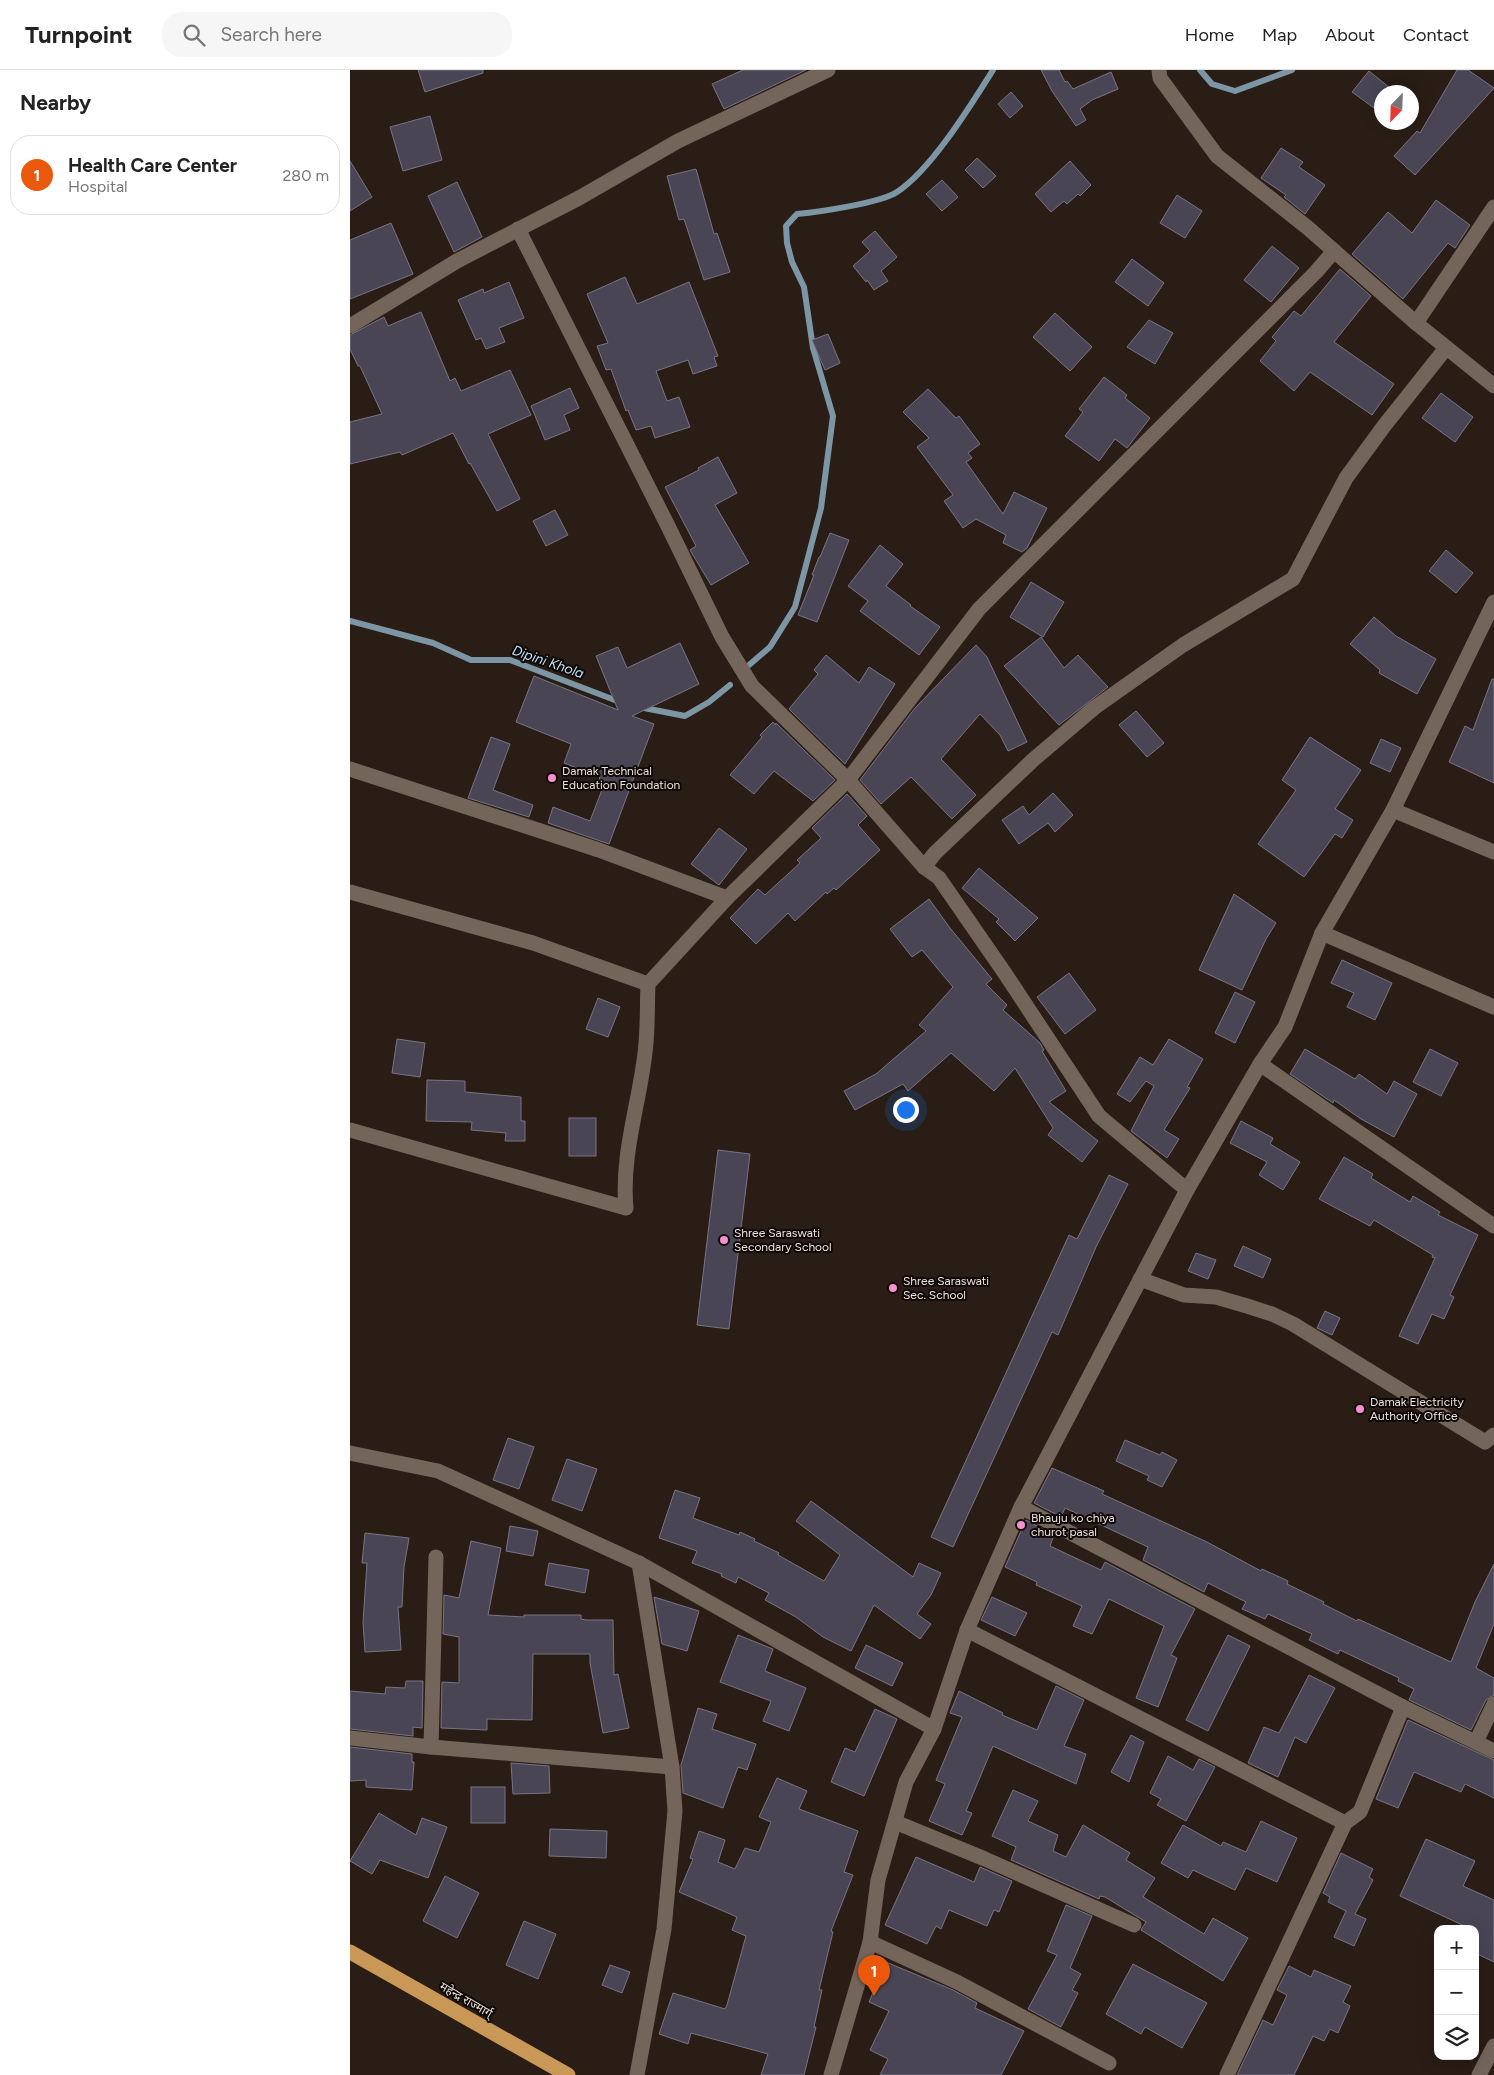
<!DOCTYPE html>
<html lang="en">
<head>
<meta charset="utf-8">
<style>
	:root { --surface:#fff; --page:#f6f6f6; --text:#222; --muted:#767676; --line:#e0e0e0; --accent:#ea580c }
	body { margin:0; font-family:Figtree,"Noto Sans Devanagari",sans-serif; background:var(--page); color:var(--text) }
	.controls { position:absolute; right:15px; bottom:15px; display:grid; overflow:hidden; border-radius:10px; box-shadow:0 5px 20px #0002 }
	.controls button { width:45px; height:45px; display:grid; place-items:center; padding:0; border:0; border-bottom:1px solid var(--line); background:var(--surface); color:var(--text); font:25px sans-serif }
	.compass { position:absolute; left:1024px; top:15px; width:45px; height:45px; border-radius:50%; background:var(--surface); box-shadow:0 5px 20px #0002; rotate:203deg }
	.you { position:absolute; left:555px; top:1039px; width:18px; height:18px; margin:-12px; border:4px solid #fff; border-radius:50%; background:#1a73e8; box-shadow:0 0 0 8px #1a73e833 }
	.badge { display:grid; place-items:center; width:32px; height:32px; border-radius:50%; background:var(--accent); color:#fff; font-size:16px; font-weight:700 }
	.pin { position:absolute; translate:-50% -41px; filter:drop-shadow(0 1px 2px #0008) }
	.pin::after { content:''; position:absolute; top:26px; width:18px; height:15px; background:inherit; clip-path:polygon(0 0,100% 0,50% 100%) }
	.list { margin:0; padding:0; list-style:none }
	h2 { display:flex; justify-content:space-between; align-items:center; height:65px; margin:0; padding:0 20px; font-size:21px }
	h2 small { font-size:16px; font-weight:400; color:var(--muted) }
	.list li { display:grid; grid-template-columns:32px 1fr auto; gap:15px; align-items:center; box-sizing:border-box; height:80px; margin:0 10px 10px; padding:0 10px; border:1px solid var(--line); border-radius:20px }
	.list b { display:block; font-size:19px; white-space:nowrap }
	.list p { margin:0; font-size:16px; white-space:nowrap; color:var(--muted) }
	.list em { font-size:16px; font-style:normal; color:var(--muted) }
	.icon { flex:none; width:28px; height:28px; fill:none; stroke:currentColor; stroke-width:2; stroke-linecap:round; stroke-linejoin:round }
	.map { position:relative; flex:none; width:1144px; height:2005px; overflow:hidden }
	header { display:flex; align-items:center; gap:30px; box-sizing:border-box; height:70px; padding:0 25px; background:var(--surface); border-bottom:1px solid var(--line) }
	header strong { font-size:24px }
	nav { display:flex; gap:28px; margin-inline-start:auto; font-size:18px }
	.search { width:350px; height:45px; background:var(--page); display:flex; align-items:center; gap:12px; box-sizing:border-box; padding:0 18px; border-radius:20px; color:var(--muted); font-size:19px }
	main { display:flex }
	aside { flex:1; background:var(--surface) }
	.map>svg:first-child { display:block }
	.lines { fill:none; stroke-linecap:round; stroke-linejoin:round }
	.stream { stroke:#7c96a6; stroke-width:6 }
	.building { fill:#494554; stroke:#787484 }
	.street { stroke:#74655b; stroke-width:15 }
	.highway { stroke:#c99857; stroke-width:15 }
	.poi-dot { fill:#f790cd; stroke:#0e0806; stroke-width:2 }
	.labels { text-anchor:middle; dominant-baseline:central; stroke-width:4; stroke-linejoin:round; paint-order:stroke }
	.poi-label { font-size:12px; fill:#ece3dd; stroke:#0e0806; text-anchor:start }
	.street-label { font-size:12px; fill:#ece3dd; stroke:#0e0806 }
	.water-label { font-size:14px; font-style:italic; fill:#bbe3fc; stroke:#0e0806 }
</style>
</head>
<body>
<header>
<strong>Turnpoint</strong>
<div class="search"><svg class="icon" aria-label="search" viewBox="0 0 24 24"><circle cx="10" cy="10" r="6"/><path d="M15 15l6 6"/></svg>Search here</div>
<nav><a>Home</a><a>Map</a><a>About</a><a>Contact</a></nav>
</header>
<main>
<aside>
<h2>Nearby<small></small></h2>
<ul class="list">
<li><span class="badge">1</span><div><b>Health Care Center</b><p>Hospital</p></div><em>280 m</em></li>
</ul>
</aside>
<div class="map">
<svg width="1144" height="2005" viewBox="0 0 1144 2005">
	<rect width="100%" height="100%" fill="#291d15"/>
	<g class="lines">
		<g class="stream">
			<path d="M850 0 862 14 885 21 942 0"/>
			<path d="M0 551 83 573 121 590H160L270 632"/>
			<path d="M399 595 420 577 445 537 471 438 483 346 463 278 454 217 442 192 437 173 436 156 447 144C469 142 530 133 547 122 581 100 621 35 643 0"/>
			<path d="M289 637 335 646 359 632 380 615"/>
		</g>
	</g>
	<g class="building">
		<path d="M68 0H133V3L75 22Z"/>
		<path d="M393 0H456L374 39 362 14Z"/>
		<path d="M691 0H709L715 12 717 11 723 19 761 2 768 19 742 30 730 39 736 50 726 56 702 21Z"/>
		<path d="M1107 0H1118L1144 18 1065 105 1044 86 1067 61 1070 63Z"/>
		<path d="M1019 1 1040 18 1036 22H1032V28L1024 38 1002 22Z"/>
		<path d="M661 22 673 36 660 48 648 34Z"/>
		<path d="M80 46 92 90 53 101 40 57Z"/>
		<path d="M931 78 953 92 949 97 975 115 955 144 934 127 936 125 911 108Z"/>
		<path d="M627 88 646 106 633 118 615 100Z"/>
		<path d="M0 91 22 127 0 141Z"/>
		<path d="M720 91 741 115 730 126 728 124 717 134 714 131 701 142 685 124Z"/>
		<path d="M346 99 364 164 367 163 380 202 354 210 334 149 329 150 317 106Z"/>
		<path d="M592 110 608 127 592 141 576 124Z"/>
		<path d="M107 112 132 167 104 182 78 126Z"/>
		<path d="M827 125 852 141 835 168 810 153Z"/>
		<path d="M1086 130 1120 155 1105 178 1098 173 1053 229 1002 184 1038 142 1062 163Z"/>
		<path d="M41 153 63 204 0 229V170Z"/>
		<path d="M525 161 547 187 531 201 538 211 524 220 517 210 516 212 503 196 520 181 512 172Z"/>
		<path d="M922 176 949 198 921 232 894 210Z"/>
		<path d="M782 189 814 213 798 236 765 212Z"/>
		<path d="M990 199 1021 226 984 272 1044 314 1022 345 960 302 944 321 910 291 926 271 922 267 944 241 951 246Z"/>
		<path d="M275 207 287 234 339 212 368 286 364 287 367 296 343 304 338 290 306 301 317 331 329 327 340 357 305 368 301 356 286 360 278 340 276 341 261 299 256 300 247 276 258 273 237 224Z"/>
		<path d="M159 212 174 248 149 258 155 272 136 279 131 268 126 270 108 230 133 219 134 223Z"/>
		<path d="M71 242 100 311 105 308 111 321 160 300 181 345 138 364 170 429 147 441 120 393 119 394 103 363 52 385 50 382 0 394V352L32 344 10 296H8L0 279V265L34 247 38 256Z"/>
		<path d="M705 243 742 277 720 301 683 267Z"/>
		<path d="M799 250 823 263 805 294 777 277Z"/>
		<path d="M478 264 490 293 475 300 462 270Z"/>
		<path d="M754 307 777 325 775 328 800 348 777 378 765 369 749 391 715 366 733 342 729 339Z"/>
		<path d="M220 318 229 338 214 345 220 360 195 370 181 336Z"/>
		<path d="M578 319 606 348 609 346 630 374 618 383 622 388 616 392 653 444 664 422 697 438 677 478 672 482 653 473 656 465 626 449 613 458 594 431 603 425 567 377 579 368 553 342Z"/>
		<path d="M1091 323 1123 347 1105 372 1072 348Z"/>
		<path d="M368 387 387 423 365 435 399 493 361 515 340 480 346 476 315 417 349 400 348 398Z"/>
		<path d="M205 440 218 465 196 476 183 451Z"/>
		<path d="M480 463 499 470 467 552 448 545 464 505H462L469 487H470Z"/>
		<path d="M530 475 553 494 536 516 561 535 560 536 590 557 569 585 510 541 518 531 498 516Z"/>
		<path d="M1096 480 1123 503 1106 523 1079 501Z"/>
		<path d="M681 512 714 532 693 567 660 547Z"/>
		<path d="M1024 547 1046 566 1086 589 1067 624 1029 603 1030 600 1000 574Z"/>
		<path d="M691 567 714 598 728 585 758 617 709 655 654 596Z"/>
		<path d="M330 573 349 614 282 646 304 654 259 774 198 753 203 737 240 751 255 712 249 710 250 707 214 693 221 674 166 652 184 606 268 640 246 586 268 577 277 598Z"/>
		<path d="M626 575 637 587 677 672 658 681 650 665 630 644 591 689 626 725 602 749 561 707 531 734 510 710 565 638Z"/>
		<path d="M476 585 509 613 519 597 545 614 495 694 439 639 468 604 464 600Z"/>
		<path d="M1142 609H1144V713L1099 692 1115 656 1123 660Z"/>
		<path d="M786 641 814 673 797 687 769 655Z"/>
		<path d="M423 652 425 655 426 653 485 710 463 731 424 701 404 724 380 705 412 667 410 665Z"/>
		<path d="M141 667 160 674 143 720 183 735 179 747 118 728Z"/>
		<path d="M960 667 1011 700 985 739 1003 750 992 768 985 764 954 807 908 774 946 720 932 710Z"/>
		<path d="M1031 669 1051 678 1040 702 1020 693Z"/>
		<path d="M703 723 723 745 705 762 698 753 669 774 652 750 673 736 679 745Z"/>
		<path d="M497 724 517 746 508 755 530 780 486 820 484 818 477 824 476 822 445 851 438 843 406 874 380 848 408 819 415 825 450 793 447 790 471 768 462 758Z"/>
		<path d="M369 758 397 779 369 815 341 794Z"/>
		<path d="M629 798 688 848 665 871 646 852 649 849 612 818Z"/>
		<path d="M884 824 926 853 916 869 892 920 849 900Z"/>
		<path d="M579 829 600 858 642 909 636 914 657 935 653 940 690 973 694 980 692 981 716 1021 699 1032 748 1071 732 1092 698 1065 703 1058 665 998 644 1021 601 983 558 1021 553 1014 505 1040 494 1021 526 1004 576 961 569 955 603 917 572 880 562 887 540 859Z"/>
		<path d="M992 890 1042 913 1025 950 997 937 1004 923 981 913Z"/>
		<path d="M719 903 746 940 715 964 687 927Z"/>
		<path d="M885 922 905 932 885 973 865 963Z"/>
		<path d="M248 928 270 937 258 967 236 959Z"/>
		<path d="M47 969 75 973 70 1007 42 1003Z"/>
		<path d="M819 969 853 989 837 1017 840 1018 814 1060 829 1069 817 1088 781 1061 804 1016 796 1011 780 1032 767 1024 790 987 803 995Z"/>
		<path d="M955 979 1005 1009 1009 1004 1037 1024 1044 1011 1067 1024 1044 1067 1011 1049 984 1030 983 1033 940 1004Z"/>
		<path d="M1080 979 1108 993 1091 1026 1063 1012Z"/>
		<path d="M77 1010 115 1011V1022L171 1027V1051H175V1071H155L156 1063 121 1060 122 1052 76 1051Z"/>
		<rect x="219" y="1048" width="27" height="38"/>
		<path d="M891 1051 923 1068 920 1074 950 1092 933 1120 909 1105 917 1092 880 1073Z"/>
		<path d="M368 1080 400 1084 379 1259 347 1255Z"/>
		<path d="M994 1087 1023 1104 1021 1108 1060 1132 1063 1126 1090 1142 1088 1145 1128 1165 1100 1225 1104 1227 1094 1249 1082 1244 1068 1274 1049 1266 1085 1188 1082 1187 1083 1185 1024 1150 1020 1156 969 1129Z"/>
		<path d="M759 1105 778 1114 746 1177 708 1265 702 1262 603 1477 581 1467 719 1165 727 1169Z"/>
		<path d="M893 1176 921 1189 913 1208 884 1196Z"/>
		<path d="M846 1183 866 1190 858 1209 838 1201Z"/>
		<path d="M975 1241 990 1248 982 1265 967 1258Z"/>
		<path d="M158 1368 184 1377 169 1419 143 1410Z"/>
		<path d="M775 1370 810 1385 812 1382 827 1390 812 1417 797 1410 799 1406 766 1391Z"/>
		<path d="M217 1389 247 1399 232 1441 202 1430Z"/>
		<path d="M702 1398 754 1421 752 1424 857 1472 911 1501 912 1499 938 1511 937 1514 974 1532 973 1534 1007 1551 1008 1549 1101 1592 1125 1532 1144 1494V1554L1126 1598 1144 1608V1625L1136 1630 1121 1660 1059 1630 1064 1619 1048 1611 1049 1608 990 1580 988 1584 959 1570 962 1564 918 1544 915 1549 892 1539 896 1532 858 1513 854 1522 793 1490 798 1477 715 1438 711 1447 684 1433Z"/>
		<path d="M325 1420 350 1428 343 1448 389 1465 390 1462 405 1469 404 1471 429 1483 428 1485 474 1511 490 1485 446 1451 461 1431 563 1507 569 1493 591 1503 581 1525 567 1544 581 1554 570 1569 524 1535 501 1581 473 1567 446 1547 415 1530 419 1523 388 1507 386 1513 371 1506 372 1504 342 1493 347 1481 309 1468Z"/>
		<path d="M676 1450 704 1465 700 1476 751 1500 755 1492 845 1539 821 1585 827 1588 808 1637 786 1628 814 1556 759 1529 742 1564 723 1556 732 1536 686 1515 687 1512 655 1497Z"/>
		<path d="M160 1456 188 1461 183 1486 156 1481Z"/>
		<path d="M15 1463 59 1468 54 1497 52 1537H48L51 1580 15 1582 13 1552 17 1493H12Z"/>
		<path d="M121 1471 151 1478 138 1545 174 1547V1545H231V1549L236 1550H263L264 1605 268 1604 279 1658 253 1663 240 1593V1584H183L182 1650 137 1649V1660L91 1658 92 1612 109 1613V1567L93 1564 94 1525 109 1528Z"/>
		<path d="M199 1493 239 1500 235 1523 195 1515Z"/>
		<path d="M304 1527 349 1541 337 1581 312 1574Z"/>
		<path d="M642 1527 677 1543 665 1566 631 1550Z"/>
		<path d="M388 1565 423 1579 415 1601 456 1618 439 1661 413 1651 421 1631 370 1612Z"/>
		<path d="M878 1565 900 1576 858 1661 836 1650Z"/>
		<path d="M516 1575 553 1593 542 1616 505 1598Z"/>
		<path d="M959 1605 985 1618 956 1673 945 1667 928 1707 898 1693 914 1657 929 1663Z"/>
		<path d="M56 1611H73L72 1658 63 1657V1666L0 1659V1621L35 1624 36 1617 55 1618Z"/>
		<path d="M706 1616 734 1630 714 1676 736 1684 726 1714 643 1676 616 1741 622 1743 612 1765 579 1751 595 1714 586 1710 612 1647 600 1643 609 1621 653 1643 652 1645 687 1660Z"/>
		<path d="M348 1638 367 1644 362 1659 406 1674 397 1700 388 1697 373 1738 333 1723 331 1695Z"/>
		<path d="M525 1639 547 1649 514 1726 481 1712 495 1678 505 1682Z"/>
		<path d="M1058 1650 1144 1690V1728L1115 1714 1111 1722 1064 1702 1048 1738 1026 1729Z"/>
		<path d="M781 1665 794 1672 779 1712 761 1702Z"/>
		<path d="M0 1677 62 1684V1692H64L62 1720 16 1717V1710L0 1711Z"/>
		<path d="M818 1686 843 1700 849 1689 865 1697 836 1751 807 1735 811 1729 800 1723Z"/>
		<path d="M161 1693 199 1696 200 1723 163 1724Z"/>
		<path d="M427 1708 457 1721 449 1739 508 1761 494 1802 503 1805 481 1861 483 1862 469 1920H472L464 1957H466L454 2005H411L418 1984 341 1963 338 1974 309 1964 323 1923 375 1939 377 1935 396 1866 382 1860 387 1847 329 1822 343 1789 340 1788 349 1761 375 1770 368 1792 385 1799 395 1778 409 1782 421 1752 409 1747Z"/>
		<rect x="121" y="1717" width="34" height="36"/>
		<path d="M663 1720 688 1731 678 1751 708 1765 703 1781 716 1787 733 1755 780 1783 776 1790 805 1808 793 1827 854 1864 863 1848 898 1868 873 1911 791 1860 796 1852 755 1827 750 1826 749 1829 661 1790 666 1777 642 1766Z"/>
		<path d="M29 1743 66 1765 72 1748 97 1757 78 1808 30 1790 22 1804 0 1791Z"/>
		<path d="M911 1751 947 1768 927 1812 896 1798 885 1820 843 1800 838 1808 811 1793 833 1755 871 1776 873 1772 896 1782Z"/>
		<path d="M200 1759 257 1761 256 1788 199 1786Z"/>
		<path d="M1076 1769 1125 1791 1113 1816 1144 1830V1892L1125 1883V1859H1121L1050 1826Z"/>
		<path d="M991 1783 1023 1799 1019 1807 1023 1810 1005 1844 1016 1849 1004 1876 984 1867 996 1841 978 1832 980 1827 973 1823Z"/>
		<path d="M566 1787 624 1812 630 1797 662 1811 649 1842 644 1840 637 1856 599 1840 591 1859 586 1856 577 1874 535 1855Z"/>
		<path d="M95 1806 129 1823 107 1868 73 1851Z"/>
		<path d="M716 1835 742 1846 720 1898 731 1904 722 1920 728 1923 711 1957 678 1939 707 1885 697 1881Z"/>
		<path d="M174 1851 206 1864 188 1909 156 1895Z"/>
		<path d="M536 1892 603 1920 627 1933 625 1938 674 1961 651 2005H530L538 1989 520 1980 539 1941 519 1932Z"/>
		<path d="M783 1894 857 1933 832 1978 795 1957 791 1964 756 1944Z"/>
		<path d="M260 1895 280 1902 272 1923 252 1915Z"/>
		<path d="M939 1896 961 1907 964 1900 1001 1916 993 1932 1000 1936 988 1963 980 1959 974 1971 963 1966 944 2005H887L913 1950 923 1955 937 1925 927 1920Z"/>
	</g>
	<g class="lines">
		<g class="street">
			<path d="M809 0 810 8 867 86 958 158 1066 253 1144 316"/>
			<path d="M168 159 318 456 372 567 402 616 498 710 574 797 589 808 654 902 749 1046 837 1120"/>
			<path d="M1066 253 1144 137"/>
			<path d="M0 256 107 191 229 128 328 71 478 0"/>
			<path d="M0 699 249 780 377 828 498 710 629 539 966 202 984 181"/>
			<path d="M1043 740 1144 782"/>
			<path d="M574 797 585 783 683 690 744 638 833 575 943 509 996 408 1034 356 1096 278"/>
			<path d="M0 822 183 873 298 914"/>
			<path d="M972 863 1144 937"/>
			<path d="M910 994 1144 1156"/>
			<path d="M0 1060 276 1138C271 1085 289 1035 295 983 298 960 297 937 298 914L377 828"/>
			<path d="M790 1209 834 1225 866 1227 897 1236 922 1244 943 1254 1135 1372 1144 1365"/>
			<path d="M0 1383 88 1401 289 1493 584 1659"/>
			<path d="M671 1437 1053 1637 1144 1681"/>
			<path d="M289 1493 322 1697"/>
			<path d="M617 1560 995 1753"/>
			<path d="M0 1668 81 1677 322 1697 325 1741 314 1859 287 2005"/>
			<path d="M1126 1672 1144 1634"/>
			<path d="M81 1677 86 1487"/>
			<path d="M545 1752 635 1789 784 1855"/>
			<path d="M520 1872 607 1912 759 1993"/>
			<path d="M481 2005 520 1872 528 1810 556 1712 584 1659 617 1560 671 1437 837 1120 910 994 935 957 972 863 1043 740 1144 532"/>
			<path d="M877 2005 995 1753 1010 1742 1053 1637"/>
			<path d="M1129 2005 1144 1976"/>
		</g>
		<path class="highway" d="M0 1882 218 2005"/>
	</g>
	<g class="poi-dot">
		<circle cx="202" cy="708" r="5"/>
		<circle cx="374" cy="1170" r="5"/>
		<circle cx="543" cy="1218" r="5"/>
		<circle cx="1010" cy="1339" r="5"/>
		<circle cx="671" cy="1455" r="5"/>
	</g>
	<g class="labels">
		<g class="poi-label">
			<text x="212" y="701">Damak Technical<tspan x="212" dy="14">Education Foundation</tspan></text>
			<text x="384" y="1163">Shree Saraswati<tspan x="384" dy="14">Secondary School</tspan></text>
			<text x="553" y="1211">Shree Saraswati<tspan x="553" dy="14">Sec. School</tspan></text>
			<text x="1020" y="1332">Damak Electricity<tspan x="1020" dy="14">Authority Office</tspan></text>
			<text x="681" y="1448">Bhauju ko chiya<tspan x="681" dy="14">churot pasal</tspan></text>
		</g>
		<g class="street-label">
			<text transform="translate(116 1930) rotate(30)">महेन्द्र राज्मार्ग्</text>
		</g>
		<g class="water-label">
			<text transform="translate(198 592) rotate(19)">Dipini Khola</text>
		</g>
	</g>
</svg>
<div class="controls">
<button>+</button>
<button>−</button>
<button><svg class="icon" aria-label="layers" viewBox="0 0 24 24"><path d="M12 4l9 5-9 5-9-5zM3 14l9 5 9-5"/></svg></button>
</div>
<svg class="compass" viewBox="-18 -18 36 36"><path d="M0-13l5 13h-10z" fill="#e53935"/><path d="M0 13l5-13h-10z" fill="#767676"/></svg>
<div class="you"></div>
<div class="pin badge" style="left:524px;top:1926px">1</div>
</div>
</main>
</body>
</html>
